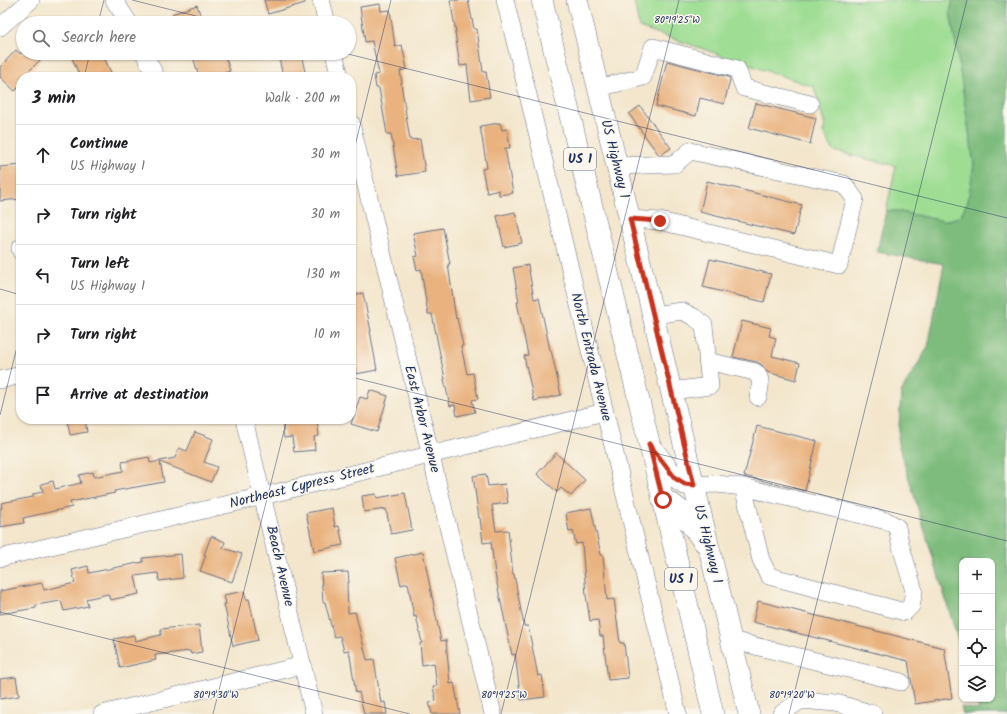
<!DOCTYPE html>
<html lang="en">
<head>
<meta charset="utf-8">
<style>
	:root { --surface:#fff; --page:#f2f2f2; --text:#202124; --muted:#757577; --line:#e0e0e0 }
	body { margin:0; font-family:Kalam,sans-serif; background:var(--page); color:var(--text) }
	.controls { position:absolute; right:12px; bottom:12px; display:grid; overflow:hidden; border-radius:8px; box-shadow:0 1px 3px #0004 }
	.controls button { width:36px; height:36px; display:grid; place-items:center; padding:0; border:0; border-bottom:1px solid var(--line); background:var(--surface); color:var(--text); font:20px sans-serif }
	.stop { position:absolute; width:12px; height:12px; margin:-9px; border:3px solid #c8321e; border-radius:50%; background:#fff }
	.stop.end { background:#c8321e; border-color:#fff; box-shadow:0 1px 4px #0008 }
	.list { margin:0; padding:0; list-style:none }
	h2 { display:flex; justify-content:space-between; align-items:center; height:52px; margin:0; padding:0 16px; font-size:17px }
	h2 small { font-size:13px; font-weight:400; color:var(--muted) }
	.list li { display:grid; grid-template-columns:26px 1fr auto; gap:12px; align-items:center; box-sizing:border-box; height:60px; padding:0 16px; border-top:1px solid var(--line) }
	.list b { display:block; font-size:15px; white-space:nowrap }
	.list p { margin:0; font-size:13px; white-space:nowrap; color:var(--muted) }
	.list em { font-size:13px; font-style:normal; color:var(--muted) }
	.icon { flex:none; width:22px; height:22px; fill:none; stroke:currentColor; stroke-width:2; stroke-linecap:round; stroke-linejoin:round }
	.map { position:relative; flex:none; width:1007px; height:714px; overflow:hidden }
	.search { position:absolute; background:var(--surface); box-shadow:0 1px 3px #0004; left:16px; top:16px; width:340px; height:44px; display:flex; align-items:center; gap:10px; box-sizing:border-box; padding:0 14px; border-radius:22px; color:var(--muted); font-size:15px }
	.panel { position:absolute; background:var(--surface); box-shadow:0 1px 3px #0004; left:16px; top:72px; width:340px; height:352px; border-radius:16px }
	.map>svg:first-child { display:block }
	.green { fill:#9edd93; stroke:#5c8678 }
	.forest { fill:#7ebc7d; stroke:#4c766e }
	.building { fill:#e9b27f }
	.lines { fill:none; stroke-linecap:round; stroke-linejoin:round }
	.minor-casing { stroke:#676f84; stroke-width:18 }
	.major-casing { stroke:#676f84; stroke-width:22 }
	.minor { stroke:#fff; stroke-width:17 }
	.major { stroke:#fff; stroke-width:21 }
	.route { stroke:#c8321e; stroke-width:5 }
	.ticks { fill:none; stroke:#1b2f5e; stroke-width:1; stroke-opacity:0.45 }
	.labels { text-anchor:middle; dominant-baseline:central; stroke-width:3; stroke-linejoin:round; paint-order:stroke }
	.shield { fill:#fbf7ec; stroke:#5e6b89; stroke-width:1 }
	.shield-label { font-size:13px; font-weight:bold; fill:#1b2f5e }
	.street-label { font-size:14px; fill:#1b2f5e; stroke:#fbf7ec }
	.ticks-label { font-size:10px; text-anchor:middle; fill:#1b2f5e; stroke:#fbf7ec; stroke-width:3; stroke-linejoin:round; paint-order:stroke }
</style>
</head>
<body>
<div class="map">
<svg width="1007" height="714" viewBox="0 0 1007 714">
	<rect width="100%" height="100%" fill="#fbf7ec"/>
	<filter id="ink" filterUnits="userSpaceOnUse"><feTurbulence type="fractalNoise" baseFrequency=".025" numOctaves="2"/><feDisplacementMap in="SourceGraphic" scale="8" xChannelSelector="R" yChannelSelector="G"/><feConvolveMatrix kernelMatrix="1 2 1 2 8 2 1 2 1" color-interpolation-filters="sRGB"/></filter>
	<filter id="wash" filterUnits="userSpaceOnUse"><feTurbulence type="fractalNoise" baseFrequency=".012" numOctaves="4" result="noise"/><feDisplacementMap in="SourceGraphic" scale="16" xChannelSelector="R" yChannelSelector="G"/><feGaussianBlur stdDeviation="0.9" result="paint"/><feColorMatrix in="noise" values="0 0 0 0 0 0 0 0 0 0 0 0 0 0 0 0 0 1.4 0 .05"/><feComposite in="paint" operator="in"/></filter>
	<g filter="url(#wash)">
		<rect width="100%" height="100%" fill="#f3e6cc"/>
		<path class="green" d="M634 0H953L950 12 957 51 974 165 968 201 960 217 944 221 896 211H886L896 166 834 151 823 133 825 126 814 87 639 27Z"/>
		<path class="forest" d="M953 0H1007V714H963L961 707 979 710 976 699H992V561H962V653L898 443 901 392 928 347 944 264 877 252 886 211H896L944 221 960 217 968 201 974 164 957 51 950 12Z"/>
		<g id="blocks">
			<g class="building">
				<path d="M264 0H305V3L268 14Z"/>
				<path d="M450 0H468L474 29H477L483 72H486L490 97 471 100 467 65 460 66 455 32H456Z"/>
				<path d="M380 4 381 11 390 10 395 47 402 45 407 69 400 71 402 83H401L410 140 420 139 425 172 398 176 391 134H387L379 88H376L374 75 379 74 372 41 365 42 360 7Z"/>
				<path d="M197 5 203 23H176L172 14Z"/>
				<path d="M16 50 20 54V53H34L41 59 29 71 35 77H21V85L15 91 0 77V67Z"/>
				<path d="M70 53H102L113 77H80Z"/>
				<path d="M192 53H224L230 71 211 77H199Z"/>
				<path d="M278 53H301L306 77H283Z"/>
				<path d="M667 61 729 77 730 80 724 104 700 98 696 116 656 106Z"/>
				<path d="M756 103 816 118 810 144 749 128Z"/>
				<path d="M640 106 671 148 662 154 659 155 629 114Z"/>
				<path d="M500 123 502 130 507 129 510 148H505L513 193 499 195V190L487 193 482 169 487 168 480 126Z"/>
				<path d="M21 165V199L0 201V167Z"/>
				<path d="M707 181 802 205 794 235 700 212Z"/>
				<path d="M515 212 522 243 504 247 497 216Z"/>
				<path d="M443 228 450 264H448L456 319 457 318 463 346H461L467 374 473 373 478 399 472 400 475 412 457 416 455 405 450 406 444 379H445L432 314H428L421 269 417 270 414 257 418 256 413 233Z"/>
				<path d="M710 259 771 274 764 302 703 287Z"/>
				<path d="M528 265 534 299 539 298 550 350H551L561 395 534 401 524 356 528 355 517 302H519L513 268Z"/>
				<path d="M363 293 371 331H370L377 370 356 374 354 361H351V295Z"/>
				<path d="M742 321 771 328 769 336 776 338 772 356 800 363 796 380 767 372 762 365 757 362 733 357Z"/>
				<path d="M370 390 388 396 377 432 351 424 360 397 367 399Z"/>
				<path d="M67 419H85L87 432 70 435Z"/>
				<path d="M292 419H317L319 436 314 437 315 450 294 452 292 437 284 438 282 420Z"/>
				<path d="M757 426 817 441 805 491 744 476Z"/>
				<path d="M195 432 213 439 204 462 217 467 211 482 160 462 164 482 114 491 115 493 70 502 72 507 23 518 24 523 0 527V508H2L1 503 33 497V494L43 492 41 484 53 481 55 489 81 483 79 475 93 472 94 477 123 471 122 462 149 457 150 463 175 458 179 448 187 451Z"/>
				<path d="M556 453 585 480 571 496 561 488 557 492 537 474Z"/>
				<path d="M486 474 488 486 505 484 508 503 492 505 496 531 508 530 513 574H514L524 626H528L538 676 542 675 545 697 521 700 515 654 512 655 495 574 491 542 483 543 480 518H479L473 476Z"/>
				<path d="M405 493 412 530 391 534 386 509 364 512 362 496 376 494 377 498Z"/>
				<path d="M332 508 335 527 339 526 343 545 314 551 306 513Z"/>
				<path d="M591 508 601 555H603L607 600 614 599 620 643H624L628 678 608 680 603 636H600L598 620 590 621 586 595 582 543 576 544 573 531 569 532 566 513Z"/>
				<path d="M211 536 225 542 223 548 242 554 232 582 200 571 206 555H204Z"/>
				<path d="M423 552 441 641 446 640 450 684 454 683 460 714H432L429 702 436 701 433 687 437 686 434 663 422 665 420 643H422L416 616 414 617 408 583 401 585 395 558Z"/>
				<path d="M181 554 183 578 159 581 158 573 135 576 139 594 110 600 108 594 86 599 88 606 64 611 61 601 36 605V608L0 614V591L42 583 44 590 75 583 72 570 88 566 89 573 143 562V558Z"/>
				<path d="M348 572 349 583H347L348 613 355 612 367 660 374 659 381 703 385 702 387 714H364L359 692 356 693 349 650 344 651 340 636 334 637 325 602H323L321 573Z"/>
				<path d="M244 591 246 599H249L258 640 233 646 224 604H226L224 595Z"/>
				<path d="M758 601 944 648 952 698 915 704 908 661 753 622Z"/>
				<path d="M199 625 202 652 191 654 190 651 155 655 156 660 120 668 114 639 134 635 135 641 161 635V629Z"/>
				<path d="M16 677 19 696 0 699V679Z"/>
			</g>
		</g>
	</g>
	<g filter="url(#ink)">
		<use href="#blocks" fill-opacity="0" stroke="#676f84" stroke-width="1"/>
		<g class="lines">
			<g class="minor-casing">
				<g id="minor">
					<path d="M114 0 129 23"/>
					<path d="M321 0 327 23"/>
					<path d="M505 0 678 714"/>
					<path d="M0 27 31 0"/>
					<path d="M144 53 156 77"/>
					<path d="M334 53 340 77"/>
					<path d="M598 88 643 77 653 47 737 69 744 88 810 104"/>
					<path d="M351 123 493 714"/>
					<path d="M617 166 675 164 690 151 844 184 855 199 839 265 660 221 630 219"/>
					<path d="M20 248 21 252"/>
					<path d="M653 315 682 311 694 317 704 325 710 386 671 391"/>
					<path d="M707 361 755 372C763 379 760 388 758 397"/>
					<path d="M0 380 21 375"/>
					<path d="M244 419 314 714"/>
					<path d="M694 485 717 484 743 487 887 521 897 527 900 543 914 591 911 606 905 612 769 576 761 560 743 487"/>
					<path d="M0 558 263 496 604 412"/>
					<path d="M731 640 901 682"/>
					<path d="M102 714 303 665"/>
					<path d="M781 714 801 700 836 703 873 714"/>
				</g>
			</g>
			<g class="major-casing">
				<g id="major">
					<path d="M542 0 663 500 713 714"/>
					<path d="M577 0 749 714"/>
					<path d="M653 450 675 478 685 484 694 485"/>
					<path d="M663 500 672 504 681 511 704 542"/>
				</g>
			</g>
			<use href="#minor" class="minor"/>
			<use href="#major" class="major"/>
		</g>
	</g>
	<g class="lines" filter="url(#ink)">
		<path class="route" d="M660 221 630 219 694 485 685 484 675 478 649 444 663 500"/>
	</g>
	<path class="ticks" d="M132 0 224 23M98 23 104 0M344 53 1007 218M84 77 90 53M351 162 391 0M0 289 21 295M351 377 1007 541M0 415 21 331M0 612 410 714M213 714 287 419M501 714 679 0M789 714 967 0"/>
	<g class="labels">
		<g class="shield">
			<rect x="564" y="148" width="32" height="22" rx="3"/>
			<rect x="665" y="568" width="32" height="22" rx="3"/>
		</g>
		<g class="shield-label">
			<text x="580" y="159">US 1</text>
			<text x="681" y="579">US 1</text>
		</g>
		<g class="street-label">
			<text transform="translate(615 159) rotate(76)">US Highway 1</text>
			<text transform="translate(591 357) rotate(76)">North Entrada Avenue</text>
			<text transform="translate(422 419) rotate(76)">East Arbor Avenue</text>
			<text transform="translate(302 486) rotate(-14)">Northeast Cypress Street</text>
			<text transform="translate(708 544) rotate(76)">US Highway 1</text>
			<text transform="translate(280 566) rotate(77)">Beach Avenue</text>
		</g>
	</g>
	<g class="ticks-label">
		<text x="677" y="23">80°19'25"W</text>
		<text x="216" y="698">80°19'30"W</text>
		<text x="504" y="698">80°19'25"W</text>
		<text x="792" y="698">80°19'20"W</text>
	</g>
</svg>
<div class="controls">
<button>+</button>
<button>−</button>
<button><svg class="icon" aria-label="locate" viewBox="0 0 24 24"><circle cx="12" cy="12" r="6"/><path d="M12 2v4M12 18v4M2 12h4M18 12h4"/></svg></button>
<button><svg class="icon" aria-label="layers" viewBox="0 0 24 24"><path d="M12 4l9 5-9 5-9-5zM3 14l9 5 9-5"/></svg></button>
</div>
<div class="stop" style="left:663px;top:500px"></div>
<div class="stop end" style="left:660px;top:221px"></div>
<div class="search"><svg class="icon" aria-label="search" viewBox="0 0 24 24"><circle cx="10" cy="10" r="6"/><path d="M15 15l6 6"/></svg>Search here</div>
<section class="panel">
<h2>3 min<small>Walk · 200 m</small></h2>
<ul class="list">
<li><svg class="icon" aria-label="ahead" viewBox="0 0 24 24"><path d="M12 20V5M6 11l6-6 6 6"/></svg><div><b>Continue</b><p>US Highway 1</p></div><em>30 m</em></li>
<li><svg class="icon" aria-label="right" viewBox="0 0 24 24"><path d="M7 20v-9h11M14 6l5 5-5 5"/></svg><div><b>Turn right</b></div><em>30 m</em></li>
<li><svg class="icon" aria-label="left" viewBox="0 0 24 24"><path d="M17 20v-9H6M10 6l-5 5 5 5"/></svg><div><b>Turn left</b><p>US Highway 1</p></div><em>130 m</em></li>
<li><svg class="icon" aria-label="right" viewBox="0 0 24 24"><path d="M7 20v-9h11M14 6l5 5-5 5"/></svg><div><b>Turn right</b></div><em>10 m</em></li>
<li><svg class="icon" aria-label="arrive" viewBox="0 0 24 24"><path d="M6 21V4h12l-3 4 3 4H6"/></svg><div><b>Arrive at destination</b></div></li>
</ul>
</section>
</div>
</body>
</html>
